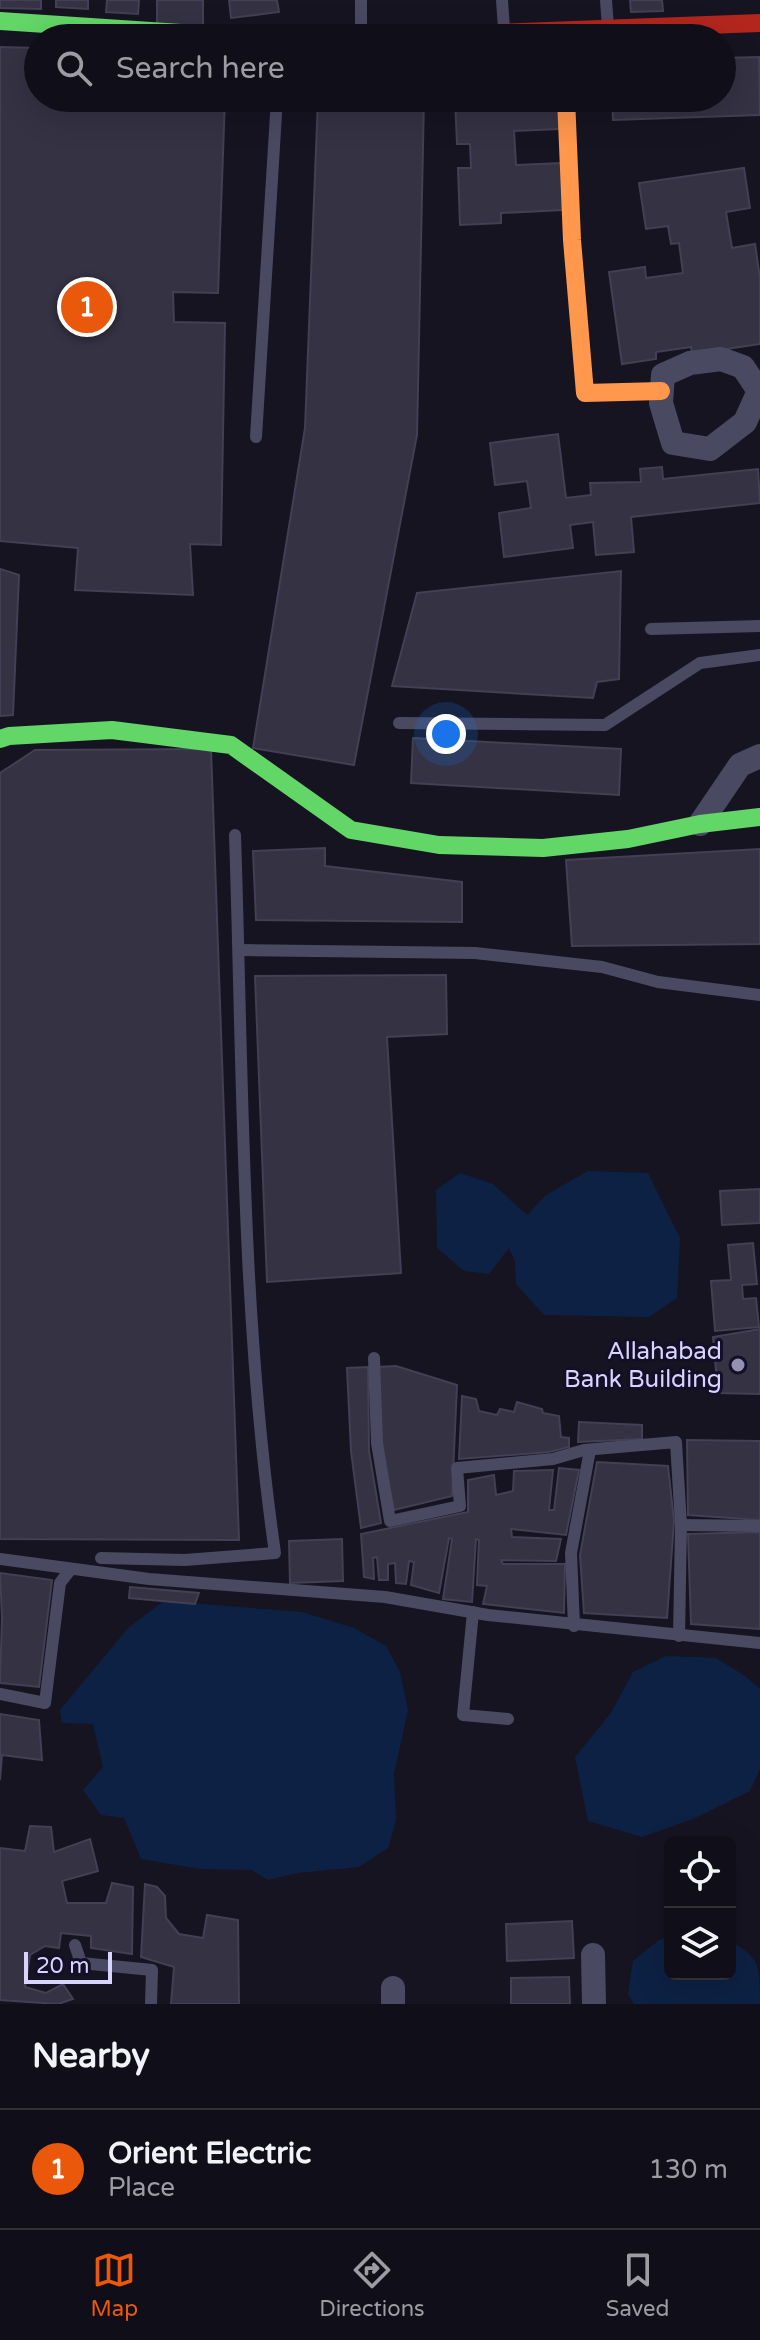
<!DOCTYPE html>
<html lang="en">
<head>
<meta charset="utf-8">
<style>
	:root { --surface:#100f19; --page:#191822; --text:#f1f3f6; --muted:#9c9ca2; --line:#302f38; --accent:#ea580c }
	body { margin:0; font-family:"Varela Round",sans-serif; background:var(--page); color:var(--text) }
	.controls { position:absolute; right:24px; bottom:24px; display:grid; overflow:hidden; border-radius:12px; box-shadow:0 8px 32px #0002 }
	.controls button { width:72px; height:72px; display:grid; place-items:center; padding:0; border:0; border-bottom:2px solid var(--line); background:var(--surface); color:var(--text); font:40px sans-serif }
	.scale { position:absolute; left:24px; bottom:20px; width:88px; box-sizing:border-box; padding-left:8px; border:4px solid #d9d4ff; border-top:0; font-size:22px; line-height:28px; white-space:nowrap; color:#d9d4ff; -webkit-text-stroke:6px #130f26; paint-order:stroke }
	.you { position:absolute; left:446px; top:734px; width:28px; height:28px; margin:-20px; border:6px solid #fff; border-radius:50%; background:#1a73e8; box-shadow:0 0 0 12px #1a73e833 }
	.badge { display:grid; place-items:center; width:52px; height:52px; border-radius:50%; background:var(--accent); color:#fff; font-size:26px; font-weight:700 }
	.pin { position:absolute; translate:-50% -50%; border:4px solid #fff; box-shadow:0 2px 8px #0006 }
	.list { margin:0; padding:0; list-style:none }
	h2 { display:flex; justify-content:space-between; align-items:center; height:104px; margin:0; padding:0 32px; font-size:34px }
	h2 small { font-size:26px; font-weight:400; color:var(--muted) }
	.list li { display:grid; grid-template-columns:52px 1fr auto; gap:24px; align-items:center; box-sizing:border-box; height:120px; padding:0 32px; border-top:2px solid var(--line) }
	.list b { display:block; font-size:30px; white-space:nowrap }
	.list p { margin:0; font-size:26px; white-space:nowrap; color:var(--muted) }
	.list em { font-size:26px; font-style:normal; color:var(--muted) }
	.icon { flex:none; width:44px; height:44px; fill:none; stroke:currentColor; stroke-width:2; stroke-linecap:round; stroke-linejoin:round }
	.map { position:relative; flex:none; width:760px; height:2004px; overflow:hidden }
	.search { position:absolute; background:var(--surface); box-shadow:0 8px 32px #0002; left:24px; right:24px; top:24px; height:88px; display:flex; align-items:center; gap:20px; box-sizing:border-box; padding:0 28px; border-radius:44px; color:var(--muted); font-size:30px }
	.sheet { height:224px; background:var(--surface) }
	nav { display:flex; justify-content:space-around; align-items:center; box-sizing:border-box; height:112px; border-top:2px solid var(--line); background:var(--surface); font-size:22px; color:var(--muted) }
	nav a { display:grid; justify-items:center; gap:4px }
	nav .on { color:var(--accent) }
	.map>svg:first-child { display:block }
	.water { fill:#0d2144 }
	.building { fill:#343243; stroke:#433f54; stroke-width:2 }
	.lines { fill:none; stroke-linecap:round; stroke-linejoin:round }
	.lane { stroke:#4a4962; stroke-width:12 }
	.street { stroke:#4a4962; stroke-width:24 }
	.fast { stroke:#63d668; stroke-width:18 }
	.slow { stroke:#ff974d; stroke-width:18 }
	.jam { stroke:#b3261e; stroke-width:18 }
	.poi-dot { fill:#9591b1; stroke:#130f26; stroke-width:3 }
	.labels { text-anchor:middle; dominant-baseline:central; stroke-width:6; stroke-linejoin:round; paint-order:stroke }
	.poi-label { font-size:24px; fill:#d9d4ff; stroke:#130f26; text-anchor:end }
</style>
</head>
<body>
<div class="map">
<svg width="760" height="2004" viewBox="0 0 760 2004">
	<rect width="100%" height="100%" fill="#161421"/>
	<g class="water">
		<path d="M588 1171 648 1173 680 1238 677 1298 649 1317 544 1315 516 1284 515 1261 509 1248 489 1274 464 1271 437 1248 436 1190 460 1173 493 1184 527 1215 546 1195Z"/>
		<path d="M164 1601 302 1612 354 1628 386 1646 400 1672 408 1710 394 1774 396 1820 388 1848 359 1867 298 1873 268 1880 252 1870 200 1869 141 1859 124 1818 101 1815 83 1790 103 1767 93 1724 62 1723 60 1710 129 1627Z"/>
		<path d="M666 1656 716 1658 745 1676 760 1689V1769L750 1791 693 1819 642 1837 588 1821 575 1757 611 1713 633 1672Z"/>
		<path d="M670 1937V1974H730V1941C760 1957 760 1966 760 2004H634L628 1994 633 1961 659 1940Z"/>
	</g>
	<g class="building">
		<path d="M0 0H41V9L0 8Z"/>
		<path d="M56 0H88V9L56 7Z"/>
		<path d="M107 0H139L138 14 106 12Z"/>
		<path d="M157 0H203V26L157 25Z"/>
		<path d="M229 0H277L279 12 231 18Z"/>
		<path d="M630 0H662L663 11 631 12Z"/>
		<path d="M0 47 38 48V98H225L218 293 173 292 174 322 225 323 221 545 190 544 193 595 75 590 78 548 0 541Z"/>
		<path d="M759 57 760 115 613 120 612 98H722V58Z"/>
		<path d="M318 98H424L417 435 354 765 253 748 305 428Z"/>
		<path d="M455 98H558L559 129 514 131 516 165 561 163 563 210 501 213V223L460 225 458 168H471L470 144H457Z"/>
		<path d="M744 168 750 208 726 212 732 248 755 244 760 278V344L692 354 691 347 656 352V359L622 364 609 272 645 267 646 278 683 273 679 243 671 244 668 226 646 229 639 183Z"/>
		<path d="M558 434 566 498 591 495 590 483 641 482 640 469 662 467 663 479 758 469 760 503 631 517 634 552 596 555 593 522 570 525 573 548 504 557 499 513 531 508 527 481 495 485 490 443Z"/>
		<path d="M0 569 19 575 13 715 0 716Z"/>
		<path d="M621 571 619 679 597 682 593 698 392 686 417 593Z"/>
		<path d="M413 738 621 749 619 795 411 783Z"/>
		<path d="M211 749 239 1540 0 1539V773L35 750Z"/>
		<path d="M325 848V866L462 882V922L256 920 253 851Z"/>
		<path d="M760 849V944L572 946 566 860Z"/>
		<path d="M446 975 447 1034 387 1037 401 1273 267 1282 255 976Z"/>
		<path d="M760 1189V1223L722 1225 720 1191Z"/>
		<path d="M753 1243 757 1284 742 1285 743 1299 756 1298 759 1327 715 1331 711 1281 731 1280 728 1245Z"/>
		<path d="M760 1329V1394L718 1393 713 1337Z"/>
		<path d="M396 1366 457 1385 452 1496 394 1510 381 1447 378 1367Z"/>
		<path d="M368 1367 369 1451 381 1523 361 1528 351 1451 347 1368Z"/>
		<path d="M462 1396 476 1399 479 1411 497 1415 500 1409 514 1412 517 1402 542 1409 543 1413 559 1416 561 1437 569 1438V1447L549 1452 459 1459Z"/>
		<path d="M579 1422 642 1425V1439L578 1442Z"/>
		<path d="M687 1440 760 1441V1520L688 1515Z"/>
		<path d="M597 1462 668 1466 674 1521 667 1618 584 1613 580 1555Z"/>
		<path d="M559 1468 579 1470 566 1535 511 1529 512 1537 561 1539 556 1561 501 1560 503 1564H565L564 1613 483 1604 487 1586 477 1585 479 1540 476 1539 472 1602 443 1599 452 1539 449 1538 439 1593 411 1585 414 1562 409 1561 406 1584 396 1583 395 1563 388 1564V1580H379L377 1557 373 1558 374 1579 364 1577 361 1534 468 1512V1480L494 1475 496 1495 513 1491 514 1471 553 1470 549 1510H554Z"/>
		<path d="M760 1532V1629L691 1624 688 1534Z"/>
		<path d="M342 1539 343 1581 290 1583 289 1541Z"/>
		<path d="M0 1573 52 1580 39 1687 0 1683 2 1618Z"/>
		<path d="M130 1587 199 1593 195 1604 129 1598Z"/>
		<path d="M0 1714 39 1720 42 1760 2 1755 0 1780Z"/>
		<path d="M30 1826 51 1827 54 1852 90 1839 98 1871 62 1881 67 1903H106L112 1883 133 1887 132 1954 91 1948V1936L61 1933 59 1948 45 1946 30 1955 25 1987 46 1993 63 1984 73 1999 58 2004 0 2000V1848L25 1851Z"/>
		<path d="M145 1884 157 1887 165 1896 166 1918 179 1934 203 1938 207 1915 238 1920 239 2004H171L174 1967 141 1957Z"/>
		<path d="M572 1921 574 1958 507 1961 506 1924Z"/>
		<path d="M569 1977 570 2004H511V1978Z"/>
	</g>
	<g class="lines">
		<g class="lane">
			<path d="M361 0V37"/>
			<path d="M502 0 504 29"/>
			<path d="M606 0 608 27"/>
			<path d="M256 437 277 98"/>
			<path d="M651 629 760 626"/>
			<path d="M399 723 605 725 700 663 760 655"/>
			<path d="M239 950 475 953 602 967 658 982 760 995"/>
			<path d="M374 1358 377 1443 390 1521 460 1506 457 1468 553 1459 584 1450 676 1442 681 1525 679 1636"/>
			<path d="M681 1525 760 1526"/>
			<path d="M101 1558 185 1560 275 1553C241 1316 243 1074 235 835"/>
			<path d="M0 1559 149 1579 385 1597 488 1615 760 1643"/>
			<path d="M473 1612 463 1715 508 1719"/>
			<path d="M574 1626 571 1553 590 1450"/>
			<path d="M0 1694 45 1703 60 1583 70 1570"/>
			<path d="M75 1945 81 1963 152 1970 151 2004"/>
		</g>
		<g class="street">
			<path d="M721 359 743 367 759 391 745 422 710 449 673 443 661 403 663 375 690 363Z"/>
			<path d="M700 824 740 765 760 756"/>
			<path d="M593 1955 594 2004"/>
			<path d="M393 2004V1988"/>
		</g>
		<g class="fast">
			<path d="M0 21 181 33 358 38"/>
			<path d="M0 739 9 736 112 730 231 745 351 830 439 845 543 848 628 839 700 824 760 817"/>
		</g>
		<path class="slow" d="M566 98 572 240 585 393 661 391"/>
		<path class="jam" d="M364 38 760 23"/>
	</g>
	<circle class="poi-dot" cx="738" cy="1365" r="8"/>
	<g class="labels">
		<g class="poi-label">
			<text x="722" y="1351">Allahabad<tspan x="722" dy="28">Bank Building</tspan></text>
		</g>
	</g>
</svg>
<div class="controls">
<button><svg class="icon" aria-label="locate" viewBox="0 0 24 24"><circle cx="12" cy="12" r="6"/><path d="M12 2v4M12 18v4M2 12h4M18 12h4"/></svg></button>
<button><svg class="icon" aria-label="layers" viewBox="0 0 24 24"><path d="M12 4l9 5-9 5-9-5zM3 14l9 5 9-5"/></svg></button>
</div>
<div class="scale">20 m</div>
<div class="you"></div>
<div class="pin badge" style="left:87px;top:307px">1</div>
<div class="search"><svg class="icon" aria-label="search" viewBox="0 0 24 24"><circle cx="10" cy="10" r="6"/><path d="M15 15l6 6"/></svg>Search here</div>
</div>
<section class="sheet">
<h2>Nearby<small></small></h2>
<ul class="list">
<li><span class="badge">1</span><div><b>Orient Electric</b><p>Place</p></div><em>130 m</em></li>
</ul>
</section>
<nav>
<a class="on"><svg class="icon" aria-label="map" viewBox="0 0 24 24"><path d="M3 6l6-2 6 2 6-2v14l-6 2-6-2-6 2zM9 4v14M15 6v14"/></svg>Map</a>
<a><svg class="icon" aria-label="directions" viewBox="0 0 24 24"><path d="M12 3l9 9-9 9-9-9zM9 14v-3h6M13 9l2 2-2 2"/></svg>Directions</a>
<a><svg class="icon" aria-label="saved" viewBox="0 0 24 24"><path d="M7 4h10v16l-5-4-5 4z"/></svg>Saved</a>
</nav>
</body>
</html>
